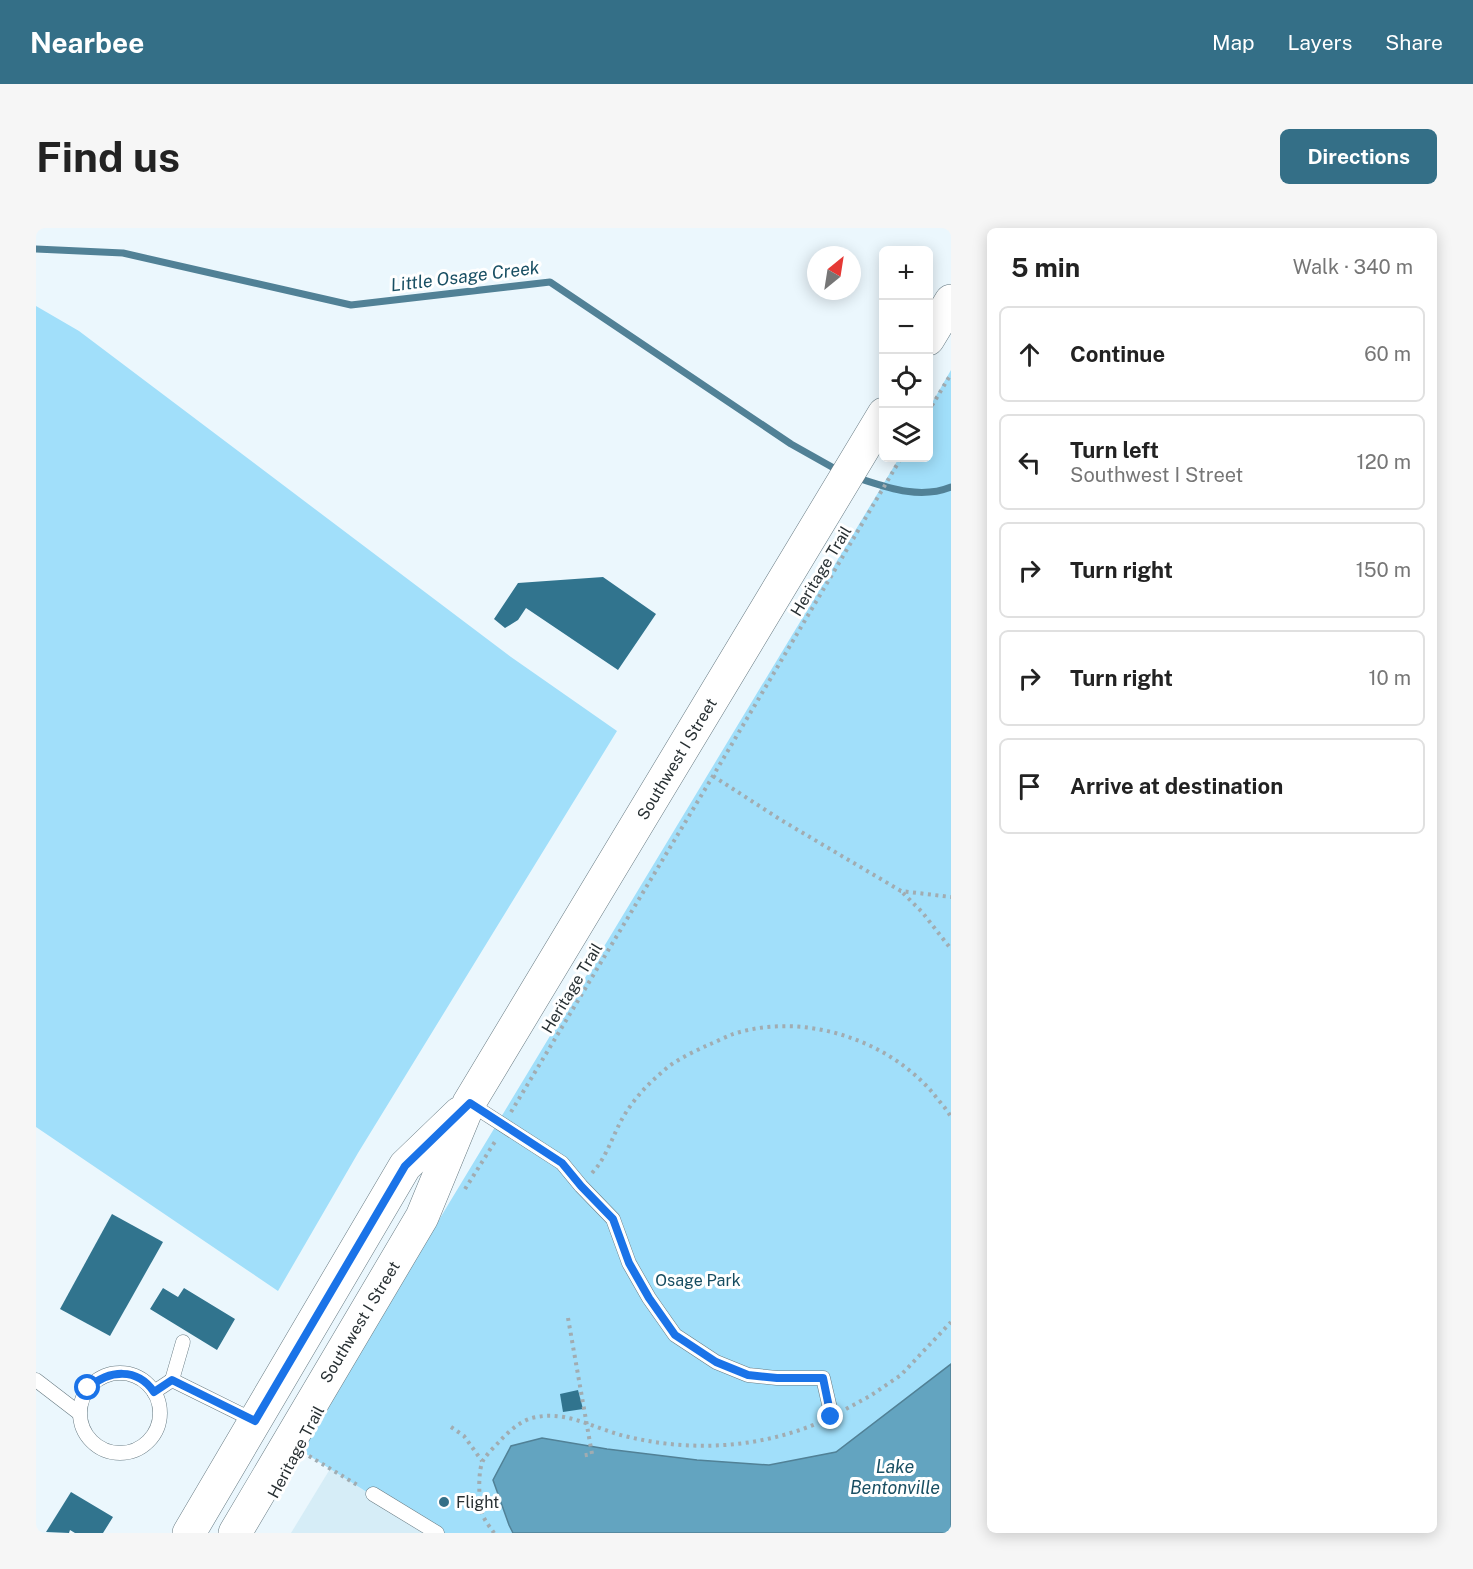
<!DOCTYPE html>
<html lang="en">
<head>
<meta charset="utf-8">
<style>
	:root { --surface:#fff; --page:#f6f6f6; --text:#222; --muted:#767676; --line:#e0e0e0; --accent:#346f87 }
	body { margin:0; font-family:"Public Sans",sans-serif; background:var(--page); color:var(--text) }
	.controls { position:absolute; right:18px; top:18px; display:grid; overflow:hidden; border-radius:9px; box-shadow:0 3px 15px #0003 }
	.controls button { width:54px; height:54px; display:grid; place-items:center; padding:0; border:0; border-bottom:2px solid var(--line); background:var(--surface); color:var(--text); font:30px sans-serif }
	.compass { position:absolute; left:771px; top:18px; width:54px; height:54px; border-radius:50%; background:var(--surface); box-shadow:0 3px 15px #0003; rotate:30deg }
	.stop { position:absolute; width:18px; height:18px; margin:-14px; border:4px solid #1a73e8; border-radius:50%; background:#fff }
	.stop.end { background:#1a73e8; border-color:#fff; box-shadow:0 2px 6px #0008 }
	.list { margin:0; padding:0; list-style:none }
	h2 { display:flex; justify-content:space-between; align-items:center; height:78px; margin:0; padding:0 24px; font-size:26px }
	h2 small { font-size:20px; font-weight:400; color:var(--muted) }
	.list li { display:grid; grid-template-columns:39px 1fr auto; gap:18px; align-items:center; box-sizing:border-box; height:96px; margin:0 12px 12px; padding:0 12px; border:2px solid var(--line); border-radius:9px }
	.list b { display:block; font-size:22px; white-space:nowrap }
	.list p { margin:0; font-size:20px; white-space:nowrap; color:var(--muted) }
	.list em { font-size:20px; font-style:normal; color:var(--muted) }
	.icon { flex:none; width:33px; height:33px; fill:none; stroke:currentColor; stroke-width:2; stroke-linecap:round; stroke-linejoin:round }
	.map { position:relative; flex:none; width:915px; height:1305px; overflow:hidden; border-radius:9px }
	header { display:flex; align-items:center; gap:36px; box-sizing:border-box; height:84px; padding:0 30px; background:var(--accent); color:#fff }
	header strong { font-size:28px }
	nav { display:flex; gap:33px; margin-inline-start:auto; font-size:21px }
	.intro { display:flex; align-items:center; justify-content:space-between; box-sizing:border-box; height:144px; padding:0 36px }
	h1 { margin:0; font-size:42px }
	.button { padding:15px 27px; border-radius:9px; background:var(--accent); color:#fff; font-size:21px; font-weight:700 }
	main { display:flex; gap:36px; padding:0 36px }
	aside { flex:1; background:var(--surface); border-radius:9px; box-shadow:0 3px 15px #0003 }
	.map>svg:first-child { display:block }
	.built { fill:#d6edf7 }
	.green { fill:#a1dffa }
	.water { fill:#63a4c0; stroke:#518196; stroke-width:1.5 }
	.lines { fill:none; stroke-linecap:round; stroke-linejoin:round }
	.stream { stroke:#518196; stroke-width:7 }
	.building { fill:#31748e }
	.service-casing { stroke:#687b83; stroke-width:15 }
	.secondary-casing { stroke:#687b83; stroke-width:34 }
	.path { stroke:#a1acb1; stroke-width:4; stroke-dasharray:3 4.5; stroke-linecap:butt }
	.service { stroke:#fff; stroke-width:14 }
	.secondary { stroke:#fff; stroke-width:33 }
	.route { stroke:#1a73e8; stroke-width:8 }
	.poi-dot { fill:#346f87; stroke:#fff; stroke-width:2 }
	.labels { text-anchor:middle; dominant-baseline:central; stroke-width:6; stroke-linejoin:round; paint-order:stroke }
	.street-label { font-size:16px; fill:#283033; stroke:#fff }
	.park-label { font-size:16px; fill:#164d61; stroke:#fff }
	.poi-label { font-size:16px; fill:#283033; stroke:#fff; text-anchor:start }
	.water-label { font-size:18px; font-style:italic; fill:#194f63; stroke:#fff }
</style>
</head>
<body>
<header>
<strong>Nearbee</strong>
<nav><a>Map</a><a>Layers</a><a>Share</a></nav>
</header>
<div class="intro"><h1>Find us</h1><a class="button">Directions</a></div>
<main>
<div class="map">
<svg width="915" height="1305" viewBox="0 0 915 1305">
	<rect width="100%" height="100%" fill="#ebf7fd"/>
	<path class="built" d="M294 1241 396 1305H255Z"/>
	<g class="green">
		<path d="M0 78 43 103 475 429 581 503 322 925 242 1063 0 899Z"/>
		<path d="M915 142V1305H396L264 1222 863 230H892L893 180Z"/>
	</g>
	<path class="water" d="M915 1136V1305H477L473 1297 457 1252 475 1218 506 1210 571 1221 661 1232 733 1237 800 1224Z"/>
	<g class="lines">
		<g class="stream">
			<path d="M0 21 87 25 315 77 514 54 755 216 803 243"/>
			<path d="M819 249C850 259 883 272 915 259"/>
		</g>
	</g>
	<g class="building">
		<path d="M567 349 620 386 582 442 490 380 482 392 469 400 458 391 482 355Z"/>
		<path d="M76 986 127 1014 74 1108 24 1081Z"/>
		<path d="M127 1060 142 1069 148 1060 199 1091 181 1122 114 1081Z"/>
		<path d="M542 1162 547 1181 527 1184 524 1166Z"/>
		<path d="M35 1264 77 1289 67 1305H39L34 1302 33 1305 10 1304Z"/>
	</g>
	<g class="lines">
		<g class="service-casing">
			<g id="service">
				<path d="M433 875 526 935 545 958 577 991 593 1035 613 1070 639 1107 680 1134 712 1147 741 1150H787L796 1189"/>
				<circle cx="84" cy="1185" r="40"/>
				<path d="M0 1152 43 1185"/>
				<path d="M136 1152 147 1114"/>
				<path d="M118 1164 136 1152 219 1193"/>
				<path d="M337 1266 401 1305"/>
			</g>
		</g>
		<g class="secondary-casing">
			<g id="secondary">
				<path d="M892 111 915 73"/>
				<path d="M153 1305 369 938 424 885"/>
				<path d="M199 1305 386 989 433 875 848 186"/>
			</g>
		</g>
		<g class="path">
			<path d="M892 184 915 146"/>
			<path d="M677 548 745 592 865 663 915 669"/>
			<path d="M867 665 886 684 915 721"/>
			<path d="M475 884 677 548 865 230"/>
			<path d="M556 945C572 928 577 905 589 886 600 868 616 852 632 839 644 830 659 823 672 817 680 814 689 809 697 806 766 784 849 810 896 864 902 872 910 880 915 889"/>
			<path d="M429 961 460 912"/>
			<path d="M532 1090 556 1226 545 1228"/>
			<path d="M810 1181 834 1168 865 1147 915 1094"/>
			<path d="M415 1199 428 1208 446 1233"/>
			<path d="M273 1228 323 1258"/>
			<path d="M458 1305C454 1299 448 1292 446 1285 443 1273 441 1241 448 1231 452 1225 458 1219 463 1214 472 1204 483 1194 496 1190 531 1181 560 1202 593 1209 656 1224 723 1220 782 1195"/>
		</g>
		<use href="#service" class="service"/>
		<use href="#secondary" class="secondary"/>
	</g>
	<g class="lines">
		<path class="route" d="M52 1160C73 1142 101 1139 118 1164L136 1152 219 1193 369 938 434 875 526 935 545 958 577 991 593 1035 613 1070 639 1107 680 1134 712 1147 741 1150H787L795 1189"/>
	</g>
	<circle class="poi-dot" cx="408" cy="1274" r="6"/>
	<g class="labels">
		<g class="street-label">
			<text transform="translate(785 343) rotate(-59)">Heritage Trail</text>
			<text transform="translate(641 531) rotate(-59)">Southwest I Street</text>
			<text transform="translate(536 760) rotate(-59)">Heritage Trail</text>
			<text transform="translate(324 1094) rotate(-59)">Southwest I Street</text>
			<text transform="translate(260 1224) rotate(-62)">Heritage Trail</text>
		</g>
		<g class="park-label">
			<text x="662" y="1052">Osage Park</text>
		</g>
		<g class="poi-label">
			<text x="420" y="1274">Flight</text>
		</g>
		<g class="water-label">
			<text transform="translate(429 48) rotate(-7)">Little Osage Creek</text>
			<text x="859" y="1238">Lake<tspan x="859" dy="21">Bentonville</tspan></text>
		</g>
	</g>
</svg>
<div class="controls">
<button>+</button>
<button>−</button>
<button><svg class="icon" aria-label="locate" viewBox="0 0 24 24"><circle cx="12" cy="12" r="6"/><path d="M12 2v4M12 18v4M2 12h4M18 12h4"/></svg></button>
<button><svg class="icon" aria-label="layers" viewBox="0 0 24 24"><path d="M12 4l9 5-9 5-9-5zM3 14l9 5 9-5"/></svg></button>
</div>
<svg class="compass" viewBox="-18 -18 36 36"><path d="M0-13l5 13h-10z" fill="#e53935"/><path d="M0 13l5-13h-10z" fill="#767676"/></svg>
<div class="stop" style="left:52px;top:1160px"></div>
<div class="stop end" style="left:795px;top:1189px"></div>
</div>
<aside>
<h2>5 min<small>Walk · 340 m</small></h2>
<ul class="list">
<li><svg class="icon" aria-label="ahead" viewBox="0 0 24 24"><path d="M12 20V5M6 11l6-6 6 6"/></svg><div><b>Continue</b></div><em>60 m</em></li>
<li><svg class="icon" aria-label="left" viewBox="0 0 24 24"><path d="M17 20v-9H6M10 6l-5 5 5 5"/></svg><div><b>Turn left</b><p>Southwest I Street</p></div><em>120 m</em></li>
<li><svg class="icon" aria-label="right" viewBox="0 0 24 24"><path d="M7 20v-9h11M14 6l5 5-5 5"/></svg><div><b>Turn right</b></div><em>150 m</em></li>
<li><svg class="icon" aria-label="right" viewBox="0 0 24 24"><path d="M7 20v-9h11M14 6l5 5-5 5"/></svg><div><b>Turn right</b></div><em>10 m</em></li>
<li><svg class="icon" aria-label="arrive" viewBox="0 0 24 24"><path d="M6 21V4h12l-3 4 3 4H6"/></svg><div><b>Arrive at destination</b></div></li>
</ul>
</aside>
</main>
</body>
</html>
